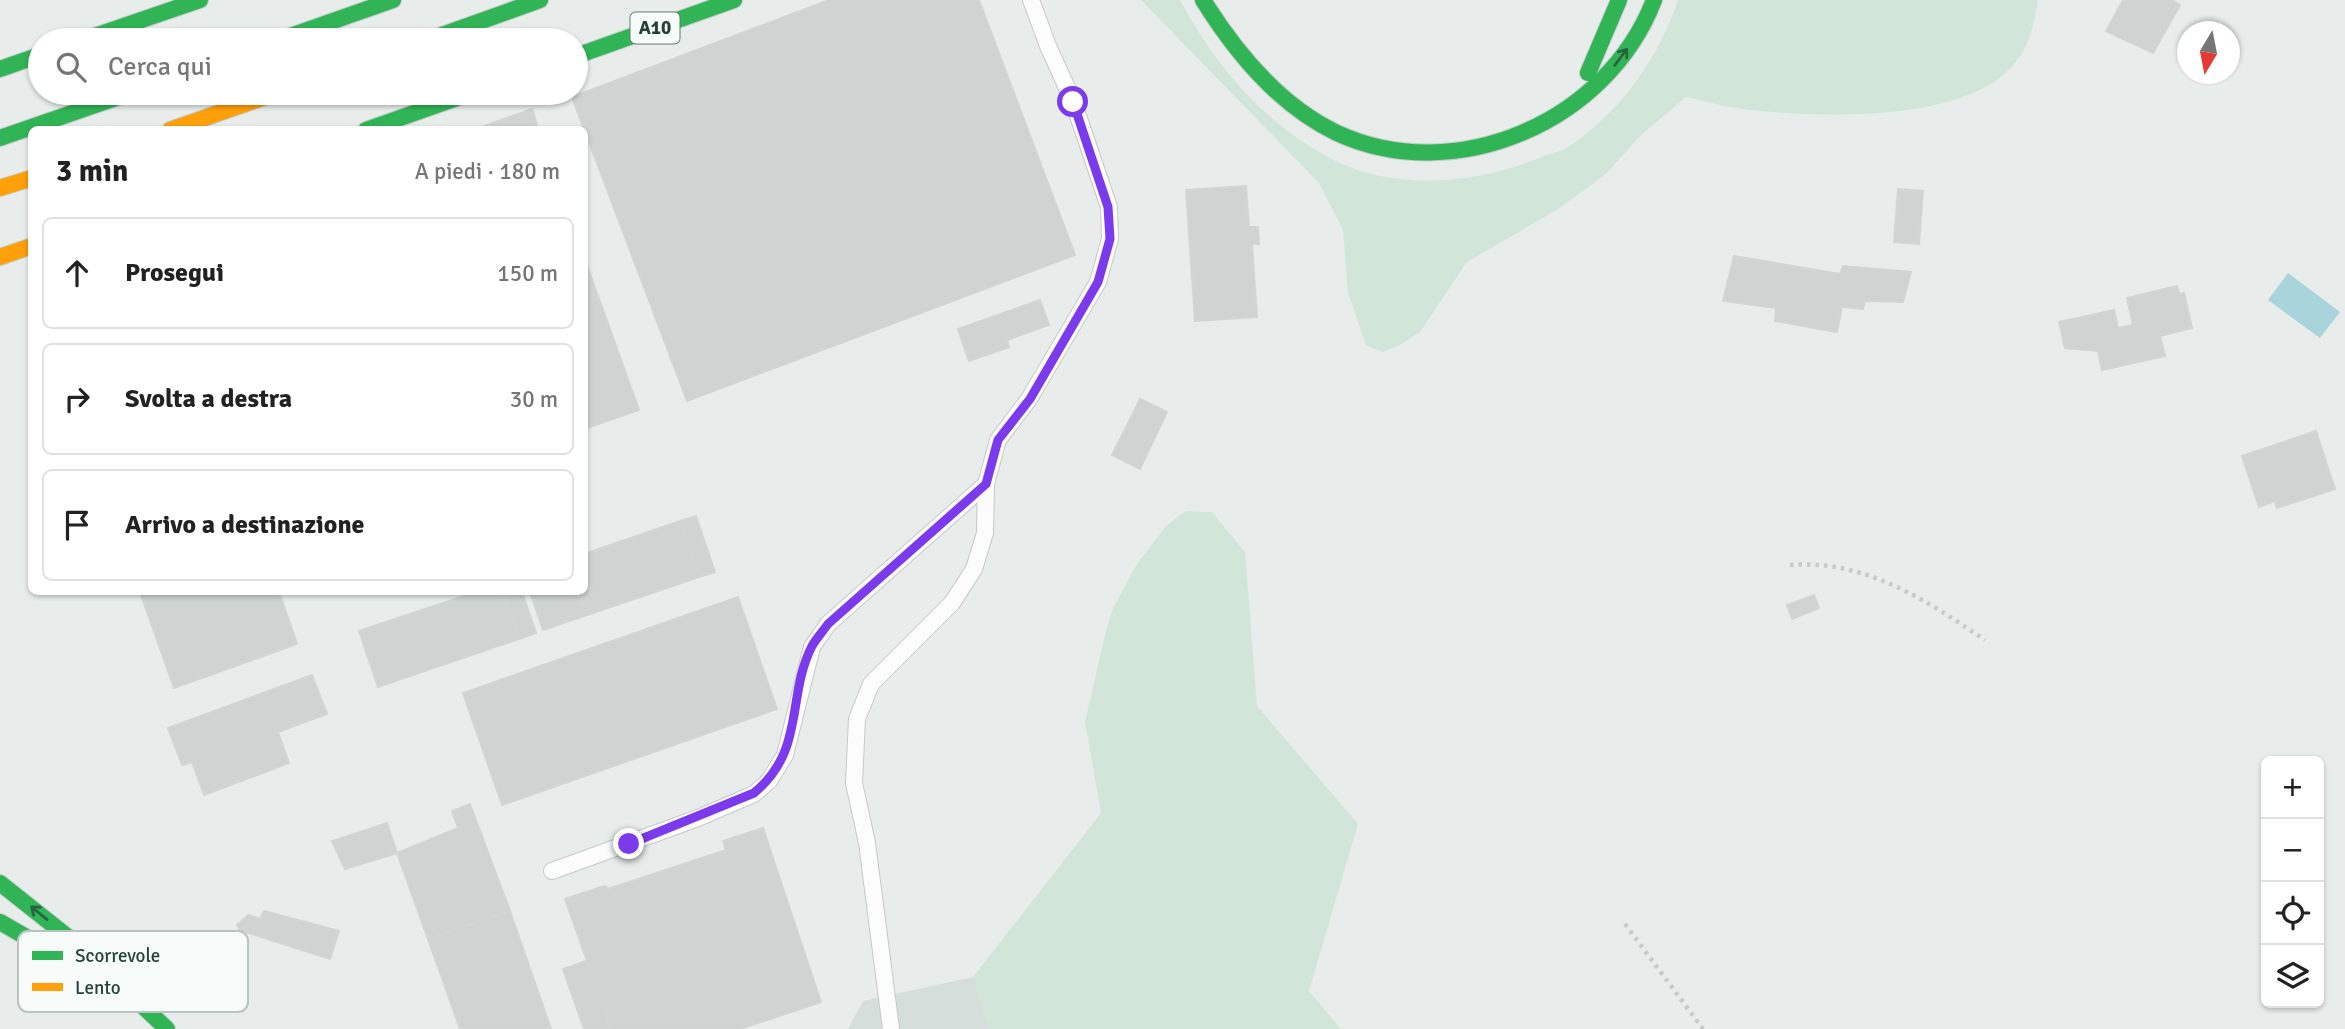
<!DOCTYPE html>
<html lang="it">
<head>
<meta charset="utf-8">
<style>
	:root { --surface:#fff; --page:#f6f6f6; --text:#222; --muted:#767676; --line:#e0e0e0 }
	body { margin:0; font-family:Signika,sans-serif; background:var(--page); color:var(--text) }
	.controls { position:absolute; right:21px; bottom:21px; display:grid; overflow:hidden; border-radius:10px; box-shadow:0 2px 5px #0004 }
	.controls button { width:63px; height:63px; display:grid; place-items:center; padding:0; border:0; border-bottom:2px solid var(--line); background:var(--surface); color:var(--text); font:35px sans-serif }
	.compass { position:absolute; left:2177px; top:21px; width:63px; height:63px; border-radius:50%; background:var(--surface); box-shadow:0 2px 5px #0004; rotate:190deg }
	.stop { position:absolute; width:21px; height:21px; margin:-16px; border:5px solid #7c3aed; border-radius:50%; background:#fff }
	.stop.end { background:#7c3aed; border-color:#fff; box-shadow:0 2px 7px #0008 }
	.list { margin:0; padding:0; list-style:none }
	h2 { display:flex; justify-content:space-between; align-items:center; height:91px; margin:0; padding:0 28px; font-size:30px }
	h2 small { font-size:23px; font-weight:400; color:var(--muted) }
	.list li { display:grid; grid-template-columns:46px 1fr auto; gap:21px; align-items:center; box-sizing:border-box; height:112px; margin:0 14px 14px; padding:0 14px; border:2px solid var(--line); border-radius:10px }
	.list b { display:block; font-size:26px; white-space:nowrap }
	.list em { font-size:23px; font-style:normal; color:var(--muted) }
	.icon { flex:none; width:38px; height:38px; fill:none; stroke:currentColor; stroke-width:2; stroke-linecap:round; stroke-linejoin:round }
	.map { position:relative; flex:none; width:2345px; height:1029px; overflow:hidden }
	.search { position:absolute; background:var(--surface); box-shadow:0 2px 5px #0004; left:28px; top:28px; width:560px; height:77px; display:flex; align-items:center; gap:18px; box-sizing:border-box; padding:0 24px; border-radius:38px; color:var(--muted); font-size:26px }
	.panel { position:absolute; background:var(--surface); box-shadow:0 2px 5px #0004; left:28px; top:126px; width:560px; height:469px; border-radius:10px }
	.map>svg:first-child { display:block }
	.built { fill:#d6dedb }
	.green { fill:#d1e6d8 }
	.water { fill:#a9d4db }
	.building { fill:#cfd4d2; stroke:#d1d6d4; stroke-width:2 }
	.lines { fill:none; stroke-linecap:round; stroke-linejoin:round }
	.lane-casing { stroke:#c5cac8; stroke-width:18 }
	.fast-casing { stroke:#c3ccc9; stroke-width:18 }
	.slow-casing { stroke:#c3ccc9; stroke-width:18 }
	.path { stroke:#c3ccca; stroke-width:4.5; stroke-dasharray:3.5 5; stroke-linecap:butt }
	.lane { stroke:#fcfcfc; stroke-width:16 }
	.fast { stroke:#30b455; stroke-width:16 }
	.slow { stroke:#ff9f0a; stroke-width:16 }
	.oneway { stroke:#286442 }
	.route { stroke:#7c3aed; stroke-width:9 }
	.labels { text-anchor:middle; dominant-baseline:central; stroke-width:5; stroke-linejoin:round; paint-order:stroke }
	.shield { fill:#f7fbf9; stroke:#637a73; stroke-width:2 }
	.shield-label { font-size:19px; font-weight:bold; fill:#24423a }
	.key { fill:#f7fbf9; stroke:#b8c4c0; stroke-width:2 }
	.key-label { font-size:19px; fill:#24423a }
</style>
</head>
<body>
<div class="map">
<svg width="2345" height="1029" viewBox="0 0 2345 1029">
	<rect width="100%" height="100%" fill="#e8edeb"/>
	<path class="built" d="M973 977 989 1029H848L863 1001Z"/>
	<g class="green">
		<path d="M1141 0H1180C1215 65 1262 121 1328 157 1393 193 1478 184 1544 156 1553 153 1565 150 1573 144 1623 108 1659 57 1678 0H2038C2034 23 2030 46 2014 64 1966 124 1813 118 1743 109 1724 107 1705 101 1686 97L1641 135 1605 175 1558 209 1467 262 1420 332 1400 345 1383 352 1366 345 1348 293 1343 230 1319 183Z"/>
		<path d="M1186 511 1212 512 1245 552 1257 706 1358 824 1309 991 1341 1029H989L973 977 1101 813 1085 722 1106 631 1113 608 1137 564 1166 526Z"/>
	</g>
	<path class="water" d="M2288 273 2340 312 2320 338 2268 300Z"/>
	<g class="building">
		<path d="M829 0H979L1075 255 687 401 572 97Z"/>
		<path d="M2123 0H2172L2180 5 2153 53 2106 31Z"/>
		<path d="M532 109 539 130H473Z"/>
		<path d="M1246 186 1249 227H1258L1259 244H1252L1257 317 1195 321 1186 190Z"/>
		<path d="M1898 189 1923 191 1919 244 1894 242Z"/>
		<path d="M1734 256 1840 274 1843 266 1911 272 1903 302 1865 301 1863 309 1842 307 1837 332 1775 321 1776 308 1723 301Z"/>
		<path d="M584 257 639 410 584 429Z"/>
		<path d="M2177 286 2179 294 2184 293 2192 328 2160 336 2165 356 2102 370 2098 351 2065 348 2059 322 2114 310 2118 328 2133 325 2127 298Z"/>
		<path d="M1040 300 1049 325 1007 340 1009 347 969 361 958 329Z"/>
		<path d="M1140 399 1167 412 1140 469 1112 455Z"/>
		<path d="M2316 431 2335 489 2277 508 2275 501 2259 507 2242 456Z"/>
		<path d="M696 516 715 572 699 577 680 521Z"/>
		<path d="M680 521 699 577 543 630 530 592H584V554Z"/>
		<path d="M140 592H279L297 644 174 688Z"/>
		<path d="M476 592H503L519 639 378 687 359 631Z"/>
		<path d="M503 592H522L536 633 519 639Z"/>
		<path d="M1814 595 1819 608 1792 619 1787 605Z"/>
		<path d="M738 597 777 709 502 805 463 693Z"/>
		<path d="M312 675 327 714 278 732 289 763 204 795 192 762 182 765 168 728Z"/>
		<path d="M470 804 510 911 428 939 397 853 458 828 452 811Z"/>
		<path d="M387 823 397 853 345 869 332 841Z"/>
		<path d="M763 828 821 1002 740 1029H611L565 899 605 886 608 889 726 850 723 841Z"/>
		<path d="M264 911 339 931 330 959 252 934Z"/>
		<path d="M510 911 551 1029H460L428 939Z"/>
		<path d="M248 915 261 919 252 934 240 930 237 925Z"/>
		<path d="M586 961 611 1029H584L563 969Z"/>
	</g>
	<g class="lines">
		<g class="lane-casing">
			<g id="lane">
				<path d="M552 871 698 818 754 794 769 781 785 755 812 647 828 624 986 484"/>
				<path d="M891 1029 867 843 854 783 857 719 871 684 952 603 974 569 985 533 986 484 998 440 1029 399 1098 282 1110 239 1109 207 1073 101 1048 46 1031 0"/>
			</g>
		</g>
		<g class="fast-casing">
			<g id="fast">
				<path d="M1203 0C1236 53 1280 106 1337 133 1456 188 1608 121 1654 0"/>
				<path d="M83 40 200 0"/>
				<path d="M279 40 393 0"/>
				<path d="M428 40 540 0"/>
				<path d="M576 56 734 0"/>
				<path d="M0 69 40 55"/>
				<path d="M1588 73 1619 0"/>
				<path d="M366 130 471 93"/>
				<path d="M0 138 130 93"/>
				<path d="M0 883 78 945 167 1029"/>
				<path d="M0 922 71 963"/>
			</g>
		</g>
		<g class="slow-casing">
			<g id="slow">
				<path d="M170 130 276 93"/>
				<path d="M0 188 32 178"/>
				<path d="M0 257 32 246"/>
			</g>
		</g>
		<g class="path">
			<path d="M1790 565C1864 559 1926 600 1985 640"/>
			<path d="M1625 924 1703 1029"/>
		</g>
		<use href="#lane" class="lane"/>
		<use href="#fast" class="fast"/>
		<use href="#slow" class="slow"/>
	</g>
	<defs><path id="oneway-shaft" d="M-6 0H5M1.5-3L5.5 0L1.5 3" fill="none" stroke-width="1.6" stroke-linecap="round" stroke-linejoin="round" transform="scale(1.75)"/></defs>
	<g class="oneway">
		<use href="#oneway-shaft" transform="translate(1621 57) rotate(-53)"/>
		<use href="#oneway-shaft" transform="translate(39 913) rotate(-141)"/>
	</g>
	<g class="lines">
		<path class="route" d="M629 844 754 793C806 750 786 697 812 646 816 639 823 631 828 624L986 484 998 440 1030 399 1098 282 1110 239 1108 207 1073 102"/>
	</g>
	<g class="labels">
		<rect class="shield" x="630.5" y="12.5" width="49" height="31" rx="5"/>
		<g class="shield-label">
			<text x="655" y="28">A10</text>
		</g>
	</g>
	<rect x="18" y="931" width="230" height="81" rx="10" class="key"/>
	<rect x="32" y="951" width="31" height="9" fill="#30b455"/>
	<rect x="32" y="983" width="31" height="8" fill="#ff9f0a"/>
	<g class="key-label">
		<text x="75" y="962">Scorrevole</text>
		<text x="75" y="994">Lento</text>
	</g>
</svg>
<div class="controls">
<button>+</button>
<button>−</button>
<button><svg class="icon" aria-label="locate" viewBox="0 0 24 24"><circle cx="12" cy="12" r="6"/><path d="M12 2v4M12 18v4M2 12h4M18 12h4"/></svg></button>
<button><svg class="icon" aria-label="layers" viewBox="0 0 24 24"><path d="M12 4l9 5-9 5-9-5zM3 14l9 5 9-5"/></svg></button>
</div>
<svg class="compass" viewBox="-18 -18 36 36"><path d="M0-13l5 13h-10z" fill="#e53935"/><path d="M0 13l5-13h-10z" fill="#767676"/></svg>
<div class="stop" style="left:1073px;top:102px"></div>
<div class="stop end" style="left:629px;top:844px"></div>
<div class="search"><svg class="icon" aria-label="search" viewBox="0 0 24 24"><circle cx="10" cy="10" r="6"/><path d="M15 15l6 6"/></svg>Cerca qui</div>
<section class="panel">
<h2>3 min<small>A piedi · 180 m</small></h2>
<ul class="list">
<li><svg class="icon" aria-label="ahead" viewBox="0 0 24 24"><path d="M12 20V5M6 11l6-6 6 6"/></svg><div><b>Prosegui</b></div><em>150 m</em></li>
<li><svg class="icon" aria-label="right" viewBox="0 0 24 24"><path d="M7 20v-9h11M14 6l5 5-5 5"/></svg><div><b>Svolta a destra</b></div><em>30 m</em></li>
<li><svg class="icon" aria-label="arrive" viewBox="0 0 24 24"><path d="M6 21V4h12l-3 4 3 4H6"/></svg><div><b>Arrivo a destinazione</b></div></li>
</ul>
</section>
</div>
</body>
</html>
